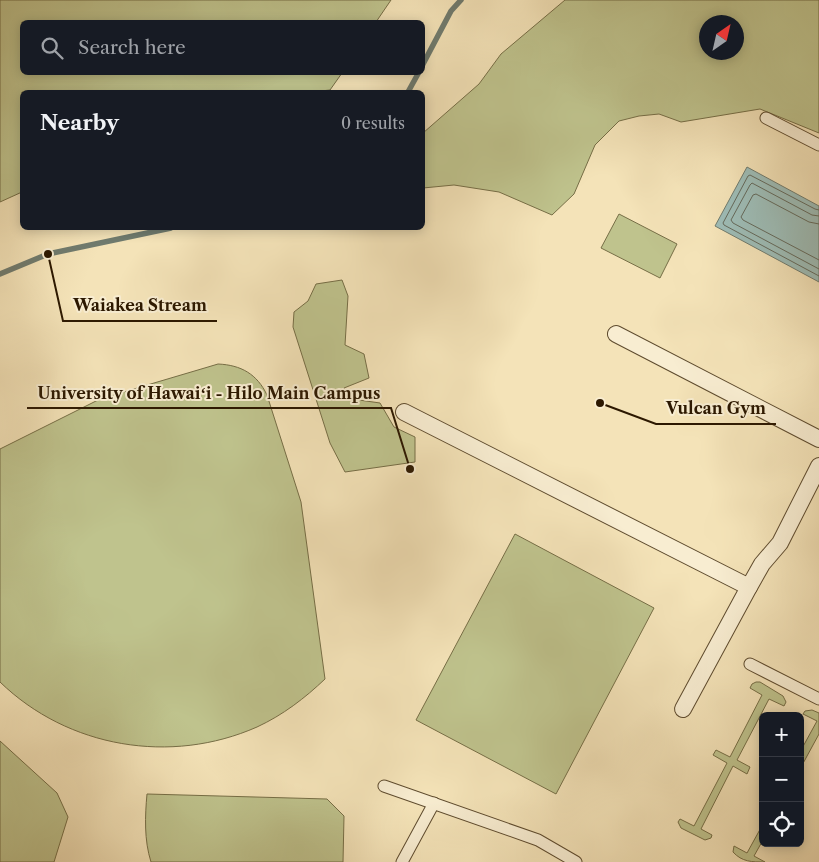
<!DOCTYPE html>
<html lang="en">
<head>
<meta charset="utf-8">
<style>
	:root { --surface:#171b24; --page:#20242c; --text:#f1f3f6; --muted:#9ea1a6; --line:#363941 }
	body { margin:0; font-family:"Libre Caslon Text",serif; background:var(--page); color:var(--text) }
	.controls { position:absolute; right:15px; bottom:15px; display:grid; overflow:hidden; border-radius:8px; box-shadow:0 2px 12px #0003 }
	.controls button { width:45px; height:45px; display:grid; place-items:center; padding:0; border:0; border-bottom:1px solid var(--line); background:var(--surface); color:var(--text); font:25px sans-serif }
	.compass { position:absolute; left:699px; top:15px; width:45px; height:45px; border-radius:50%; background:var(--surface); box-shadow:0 2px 12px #0003; rotate:34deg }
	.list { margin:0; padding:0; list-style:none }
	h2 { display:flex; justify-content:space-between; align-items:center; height:65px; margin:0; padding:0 20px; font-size:21px }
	h2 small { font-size:16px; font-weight:400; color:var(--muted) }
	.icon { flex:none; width:28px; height:28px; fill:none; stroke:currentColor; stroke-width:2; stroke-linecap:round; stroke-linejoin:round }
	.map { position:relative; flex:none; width:819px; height:862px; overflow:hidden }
	.search { position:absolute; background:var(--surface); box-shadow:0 2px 12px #0003; left:20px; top:20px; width:405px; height:55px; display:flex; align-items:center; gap:12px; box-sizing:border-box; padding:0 18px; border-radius:8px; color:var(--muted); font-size:19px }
	.panel { position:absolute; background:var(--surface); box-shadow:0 2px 12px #0003; left:20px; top:90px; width:405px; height:140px; border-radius:8px }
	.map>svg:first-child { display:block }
	.green { fill:#bfc38d; stroke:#766e46; fill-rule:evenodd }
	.water { fill:#9ebdb7; stroke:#707b6e }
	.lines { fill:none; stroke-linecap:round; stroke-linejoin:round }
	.shore { stroke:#656a5c; stroke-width:1 }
	.stream { stroke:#707b6e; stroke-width:5.5 }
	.service-casing { stroke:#5e4b2e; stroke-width:13 }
	.pedestrian-casing { stroke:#5e4b2e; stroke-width:18 }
	.service { stroke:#f8edd1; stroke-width:11 }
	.pedestrian { stroke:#f8edd1; stroke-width:16 }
	.leader { fill:none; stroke:#2c1800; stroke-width:2 }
	.callout-dot { fill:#2c1800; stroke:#f8edd1; stroke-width:2 }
	.callout-label { font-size:16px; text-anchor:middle; font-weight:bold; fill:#2c1800; stroke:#f8edd1; stroke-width:4; stroke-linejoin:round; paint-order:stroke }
</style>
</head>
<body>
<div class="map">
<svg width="819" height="862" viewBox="0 0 819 862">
	<rect width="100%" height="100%" fill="#f4e3b8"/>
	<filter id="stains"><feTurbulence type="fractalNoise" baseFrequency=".004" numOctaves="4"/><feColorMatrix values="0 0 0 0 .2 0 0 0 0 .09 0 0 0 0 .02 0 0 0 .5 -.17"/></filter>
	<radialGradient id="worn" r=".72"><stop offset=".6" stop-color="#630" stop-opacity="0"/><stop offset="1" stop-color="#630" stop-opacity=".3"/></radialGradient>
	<g class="green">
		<path d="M0 0H391L376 22H22V72L342 73 330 90 311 92H22V192L0 202Z"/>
		<path d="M565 0H819V133L760 109 681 122 659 114 639 116 619 121 595 145 574 194 552 215 499 192 454 185 423 188V133L479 84 501 54ZM706 22H736V52H706Z"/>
		<path d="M619 214 677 244 660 278 601 248Z"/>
		<path d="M342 280 348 296 345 345 364 354 369 378 344 388 352 399 380 403 394 427 415 437V462L345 472 330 443 293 327 294 312 308 301 316 284Z"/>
		<path d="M218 364C241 365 257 374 267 395L301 502 325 679C305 698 283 715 257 727 171 765 68 748 0 682V449L100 399 208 367Z"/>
		<path d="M515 534 654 608 556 794 416 720Z"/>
		<path d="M756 682H760L783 696 786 702 784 706 769 699 737 760 750 767 747 774 733 766 701 829 712 835 711 838 705 840 681 828 678 822 680 819 694 826 727 763 713 755 716 750 730 757 762 695 750 688 752 684Z"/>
		<path d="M812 710 819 713V734L800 769V752L817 721 803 714 805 711Z"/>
		<path d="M0 741 57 793 68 817 54 862H0Z"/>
		<path d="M147 794 327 799 344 816 343 862H151C144 840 145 816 147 794Z"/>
		<path d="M763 824V840L754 856 765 862C752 862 742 862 733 852L734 846 747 853Z"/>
	</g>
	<path class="water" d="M747 167 819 206V282L715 226Z"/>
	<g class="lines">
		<g class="shore">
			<path d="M819 210 815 209 750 175 748 176 723 223 724 225 819 276"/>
			<path d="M819 216 812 215 752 183 750 185 731 220 733 223 819 269"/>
			<path d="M819 224 809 222 756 194 753 195 741 217 743 220 819 260"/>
		</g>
		<g class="stream">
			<path d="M422 66 451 11 461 0"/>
			<path d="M408 92 419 72"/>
			<path d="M0 274 48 254 171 228"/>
		</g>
		<g class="service-casing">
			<g id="service">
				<path d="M766 118 819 145"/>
				<path d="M750 664 819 699"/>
				<path d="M384 786 538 840 576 862"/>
				<path d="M402 862 434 803"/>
			</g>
		</g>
		<g class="pedestrian-casing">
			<g id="pedestrian">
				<path d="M616 334 819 439"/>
				<path d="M404 412 749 587 762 564 780 543 819 466"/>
				<path d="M683 709 749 587"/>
			</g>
		</g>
		<use href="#service" class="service"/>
		<use href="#pedestrian" class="pedestrian"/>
	</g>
	<path class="leader" d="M48 254L63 321H217M410 469L391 408H27M600 403L656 424H776"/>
	<g class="callout-dot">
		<circle cx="48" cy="254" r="5"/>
		<circle cx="410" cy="469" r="5"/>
		<circle cx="600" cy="403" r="5"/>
	</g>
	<g class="callout-label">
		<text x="140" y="311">Waiakea Stream</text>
		<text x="209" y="399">University of Hawaiʻi - Hilo Main Campus</text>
		<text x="716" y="414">Vulcan Gym</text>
	</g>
	<rect width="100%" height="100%" filter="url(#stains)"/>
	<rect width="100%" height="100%" fill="url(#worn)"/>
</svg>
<div class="controls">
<button>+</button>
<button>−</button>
<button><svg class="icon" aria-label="locate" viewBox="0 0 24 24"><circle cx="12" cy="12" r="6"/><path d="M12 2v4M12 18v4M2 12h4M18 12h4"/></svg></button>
</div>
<svg class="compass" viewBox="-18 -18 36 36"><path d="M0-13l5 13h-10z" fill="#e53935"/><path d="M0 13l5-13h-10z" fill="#9ea1a6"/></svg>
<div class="search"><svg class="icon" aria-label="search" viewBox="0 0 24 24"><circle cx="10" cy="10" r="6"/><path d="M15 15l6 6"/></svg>Search here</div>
<section class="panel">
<h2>Nearby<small>0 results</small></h2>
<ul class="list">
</ul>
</section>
</div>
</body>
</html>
